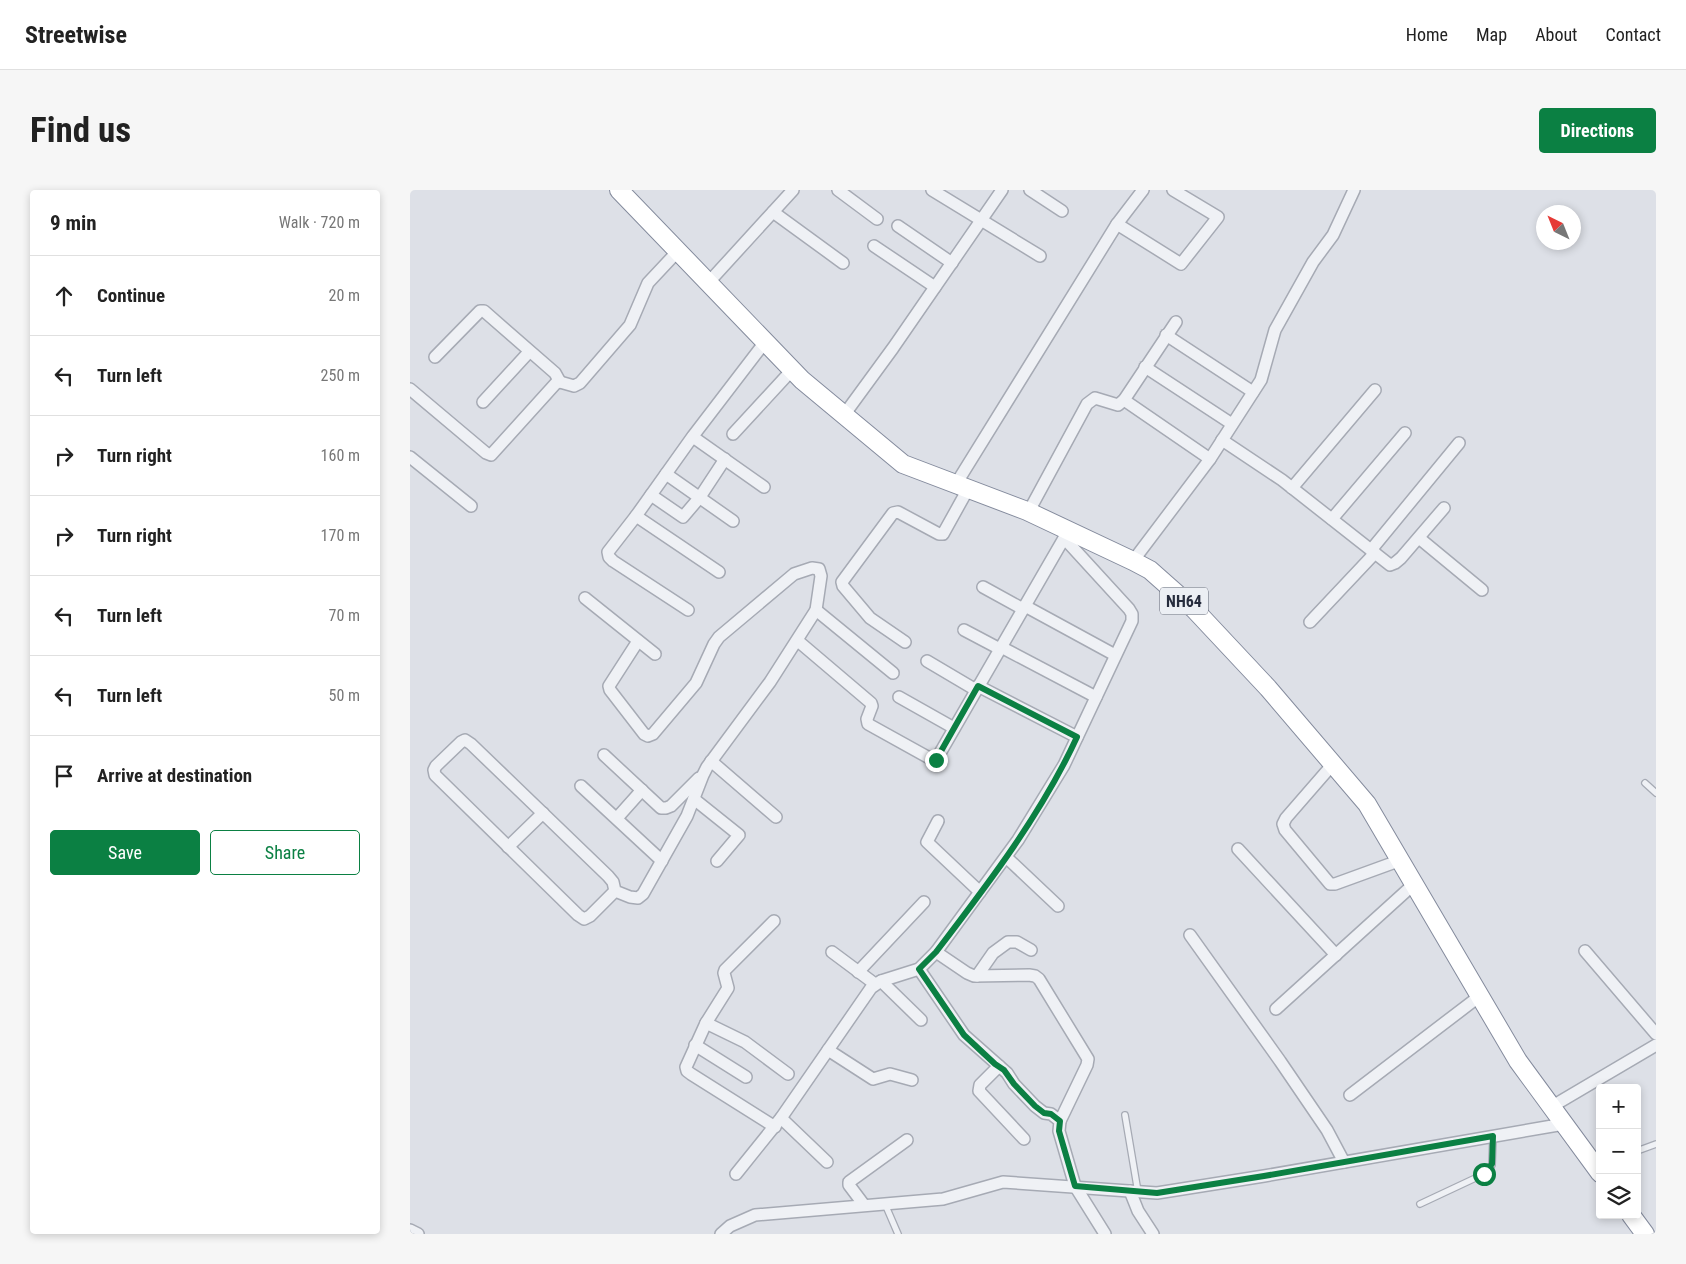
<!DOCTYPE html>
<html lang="en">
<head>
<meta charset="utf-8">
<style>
	:root { --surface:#fff; --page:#f6f6f6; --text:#222; --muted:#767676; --line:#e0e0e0; --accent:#0b8043 }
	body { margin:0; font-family:"Roboto Condensed",sans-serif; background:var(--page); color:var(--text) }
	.controls { position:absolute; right:15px; bottom:15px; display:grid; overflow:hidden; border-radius:5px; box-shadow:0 2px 8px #0003 }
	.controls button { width:45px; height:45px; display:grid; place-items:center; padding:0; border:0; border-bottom:1px solid var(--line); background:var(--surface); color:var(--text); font:25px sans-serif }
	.compass { position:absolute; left:1126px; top:15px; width:45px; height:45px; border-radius:50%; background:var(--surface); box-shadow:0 2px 8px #0003; rotate:317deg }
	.stop { position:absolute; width:15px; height:15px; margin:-11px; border:4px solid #0b8043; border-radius:50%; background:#fff }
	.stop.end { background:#0b8043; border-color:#fff; box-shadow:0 1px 5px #0008 }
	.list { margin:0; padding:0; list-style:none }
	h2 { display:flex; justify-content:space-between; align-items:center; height:65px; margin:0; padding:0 20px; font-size:21px }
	h2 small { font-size:16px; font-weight:400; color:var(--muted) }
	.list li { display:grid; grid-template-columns:32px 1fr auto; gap:15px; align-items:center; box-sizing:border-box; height:80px; padding:0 20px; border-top:1px solid var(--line) }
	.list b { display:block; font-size:19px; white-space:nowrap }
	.list em { font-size:16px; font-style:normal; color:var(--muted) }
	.actions { display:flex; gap:10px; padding:15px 20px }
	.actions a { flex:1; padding:11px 0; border:1px solid var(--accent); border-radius:5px; text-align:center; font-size:18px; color:var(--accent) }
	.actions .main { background:var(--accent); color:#fff }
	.icon { flex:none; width:28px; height:28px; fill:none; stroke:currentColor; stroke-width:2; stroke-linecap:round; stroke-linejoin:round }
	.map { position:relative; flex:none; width:1246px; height:1044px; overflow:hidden; border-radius:5px }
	header { display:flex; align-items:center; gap:30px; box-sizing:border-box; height:70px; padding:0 25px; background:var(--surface); border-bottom:1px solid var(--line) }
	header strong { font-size:24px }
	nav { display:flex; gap:28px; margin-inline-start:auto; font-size:18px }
	.intro { display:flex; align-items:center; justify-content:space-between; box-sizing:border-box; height:120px; padding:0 30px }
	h1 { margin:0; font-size:35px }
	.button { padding:12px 22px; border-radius:5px; background:var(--accent); color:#fff; font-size:18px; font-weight:700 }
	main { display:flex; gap:30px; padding:0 30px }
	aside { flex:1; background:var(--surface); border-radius:5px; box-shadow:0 2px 8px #0003 }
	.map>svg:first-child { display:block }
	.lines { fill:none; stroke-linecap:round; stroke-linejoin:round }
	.service-casing { stroke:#a6aab4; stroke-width:8 }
	.minor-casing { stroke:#a6aab4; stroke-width:14 }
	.trunk-casing { stroke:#848b9d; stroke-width:20 }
	.service { stroke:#eff1f5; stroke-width:5.5 }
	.minor { stroke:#eff1f5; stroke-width:11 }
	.trunk { stroke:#fff; stroke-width:18 }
	.route { stroke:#0b8043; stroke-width:6 }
	.labels { text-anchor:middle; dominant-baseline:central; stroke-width:4.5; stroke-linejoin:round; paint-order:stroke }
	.shield { fill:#eceff4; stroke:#616674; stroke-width:1 }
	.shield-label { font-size:16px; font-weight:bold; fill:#262c3d }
</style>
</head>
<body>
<header>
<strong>Streetwise</strong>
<nav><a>Home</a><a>Map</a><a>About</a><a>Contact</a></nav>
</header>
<div class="intro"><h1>Find us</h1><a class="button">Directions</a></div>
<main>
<aside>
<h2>9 min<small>Walk · 720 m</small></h2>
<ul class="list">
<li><svg class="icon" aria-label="ahead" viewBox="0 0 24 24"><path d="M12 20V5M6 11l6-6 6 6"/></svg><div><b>Continue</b></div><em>20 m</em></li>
<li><svg class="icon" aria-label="left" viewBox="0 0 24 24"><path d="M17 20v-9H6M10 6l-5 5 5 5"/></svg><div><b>Turn left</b></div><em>250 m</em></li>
<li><svg class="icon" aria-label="right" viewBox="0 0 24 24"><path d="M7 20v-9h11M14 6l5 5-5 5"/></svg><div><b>Turn right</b></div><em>160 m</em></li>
<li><svg class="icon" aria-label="right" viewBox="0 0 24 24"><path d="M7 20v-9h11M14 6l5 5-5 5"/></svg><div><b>Turn right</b></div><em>170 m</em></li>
<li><svg class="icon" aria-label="left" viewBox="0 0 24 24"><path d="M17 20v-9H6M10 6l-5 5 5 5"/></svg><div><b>Turn left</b></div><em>70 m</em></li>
<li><svg class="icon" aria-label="left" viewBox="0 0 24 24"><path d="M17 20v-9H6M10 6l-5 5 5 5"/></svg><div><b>Turn left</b></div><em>50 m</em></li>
<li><svg class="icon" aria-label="arrive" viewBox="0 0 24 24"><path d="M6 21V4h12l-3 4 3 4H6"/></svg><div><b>Arrive at destination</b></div></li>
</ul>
<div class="actions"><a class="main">Save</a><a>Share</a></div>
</aside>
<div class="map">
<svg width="1246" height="1044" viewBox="0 0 1246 1044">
	<rect width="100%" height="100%" fill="#dde0e7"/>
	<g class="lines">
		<g class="service-casing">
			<g id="service">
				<path d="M1235 593 1246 603"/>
				<path d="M715 925 728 1002"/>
				<path d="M1227 961 1246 954"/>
				<path d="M475 1014 488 1044"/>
				<path d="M1010 1014 1074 984 1082 975 1083 946"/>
			</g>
		</g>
		<g class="minor-casing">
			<g id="minor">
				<path d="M428 0 467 29"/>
				<path d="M522 0 630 66"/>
				<path d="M620 0 652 21"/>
				<path d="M363 22 433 73"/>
				<path d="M707 34 771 74 808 27 763 0"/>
				<path d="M488 36 542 73"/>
				<path d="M464 56 525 97"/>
				<path d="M298 93 383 0"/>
				<path d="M756 145 843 202"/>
				<path d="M25 167 70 121H74L145 183 150 192"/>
				<path d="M735 177 822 234"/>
				<path d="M0 199 76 263 81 265 147 192H150L164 196 170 193 220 135 238 93 268 61"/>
				<path d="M714 210 800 269"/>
				<path d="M73 212 119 162"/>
				<path d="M434 225 483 158 592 0"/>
				<path d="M323 244 382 180"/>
				<path d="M283 247 354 297"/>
				<path d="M812 250 872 290 980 375 985 373 991 368 1034 318"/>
				<path d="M0 267 61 316"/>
				<path d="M256 284 323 331"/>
				<path d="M546 294 707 34 733 0"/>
				<path d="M882 298 965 200"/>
				<path d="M241 305 273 327 290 307 315 269"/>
				<path d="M619 321 677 214 685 208 708 215 714 210 766 132"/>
				<path d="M226 326 309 382"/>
				<path d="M922 329 995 243"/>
				<path d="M1009 348 1072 400"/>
				<path d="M961 360 1049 253"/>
				<path d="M723 371 800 269 851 190 865 140 903 72 923 45 944 0"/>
				<path d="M573 397 613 419"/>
				<path d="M175 408 245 464"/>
				<path d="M615 416 705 465"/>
				<path d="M278 420 203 371 199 367 198 362 226 326 283 246 355 152"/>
				<path d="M406 420 483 483"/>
				<path d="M900 432 965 363"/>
				<path d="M554 440 590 459"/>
				<path d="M388 451 461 513 462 516 457 529 458 534 523 570H526L657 343"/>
				<path d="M495 452 460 428 433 396 432 392 483 323 488 322 529 344H533L558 299"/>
				<path d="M591 457 686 507"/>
				<path d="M517 471 566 500"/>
				<path d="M568 496 667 547"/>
				<path d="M489 507 544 538"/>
				<path d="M194 565 251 618H256L261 616 289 588"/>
				<path d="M301 571 366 627"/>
				<path d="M923 574 876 628 873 634 875 640 920 694H925L991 670"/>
				<path d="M171 596 252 671"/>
				<path d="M284 609 329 645 307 671"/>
				<path d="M207 628 232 600"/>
				<path d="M528 631 517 652 570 702"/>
				<path d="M98 657 133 623"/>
				<path d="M828 659 926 765"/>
				<path d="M596 667 648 716"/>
				<path d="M205 701 203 692 198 686 61 554 55 550 51 552 26 576 24 580 25 585 168 725 174 729 180 726 205 701 220 707 228 708 233 704 277 626 293 585 297 577 360 492 406 420 411 386 409 379 402 378 384 384 309 447 304 454 286 493 243 544 238 546 234 544 200 500 199 496 228 451"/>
				<path d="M364 731 315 780 314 783 318 798 296 833 276 877 277 881 281 884 365 937"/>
				<path d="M780 745 870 871 917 940 934 972"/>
				<path d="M1175 761 1246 844"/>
				<path d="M422 762 465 794"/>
				<path d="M526 762 557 783 564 786 619 785 625 786 629 789 678 869 677 875 650 931"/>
				<path d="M509 779 554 845 597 883 604 894 625 916 634 923 641 924 650 931 649 941 665 996 695 1044"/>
				<path d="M448 782 514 712"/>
				<path d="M567 786 583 763 598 752H607L621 760"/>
				<path d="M471 791 511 830"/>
				<path d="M866 819 1004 694"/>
				<path d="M296 833 335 852 378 884"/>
				<path d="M285 855 336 887"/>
				<path d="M418 860 463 889 480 884 502 890"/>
				<path d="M589 876 570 895 569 901 614 949"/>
				<path d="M940 905 1071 805"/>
				<path d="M1141 917 1246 855"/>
				<path d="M371 928 417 972"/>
				<path d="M326 984 371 928 461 798 471 791 509 779 526 762 608 650 654 575 722 431V424L719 419 654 348"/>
				<path d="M720 1001 728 1021 743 1044"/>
				<path d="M454 1015 439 995V992L497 950"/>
				<path d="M0 1040 8 1044"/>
				<path d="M311 1044 320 1036 345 1025 533 1009 593 992 747 1003 854 986 1154 934"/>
			</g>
		</g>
		<g class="trunk-casing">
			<g id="trunk">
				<path d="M209 0 392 190 493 274 617 321 723 371 740 380 784 419 858 498 957 614 1108 871 1190 983"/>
				<path d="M1221 1025 1235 1044"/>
			</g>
		</g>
		<use href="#service" class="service"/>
		<use href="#minor" class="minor"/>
		<use href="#trunk" class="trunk"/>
	</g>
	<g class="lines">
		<path class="route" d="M526 570 568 496 667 547C631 625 578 694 526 762L509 779 554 845 585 874 594 880 604 894 625 916 634 923 641 924 650 931 649 941 665 996 747 1003 854 986 1083 946 1082 974 1074 984"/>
	</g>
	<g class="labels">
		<rect class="shield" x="750" y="397.5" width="48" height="27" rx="4"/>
		<g class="shield-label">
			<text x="774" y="411">NH64</text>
		</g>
	</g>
</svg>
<div class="controls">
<button>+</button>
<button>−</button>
<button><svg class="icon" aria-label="layers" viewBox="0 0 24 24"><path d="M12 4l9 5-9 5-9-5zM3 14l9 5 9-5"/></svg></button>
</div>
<svg class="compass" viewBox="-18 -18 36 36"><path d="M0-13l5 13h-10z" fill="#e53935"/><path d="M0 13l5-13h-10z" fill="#767676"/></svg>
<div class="stop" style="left:1074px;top:984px"></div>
<div class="stop end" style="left:526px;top:570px"></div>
</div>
</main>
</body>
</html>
